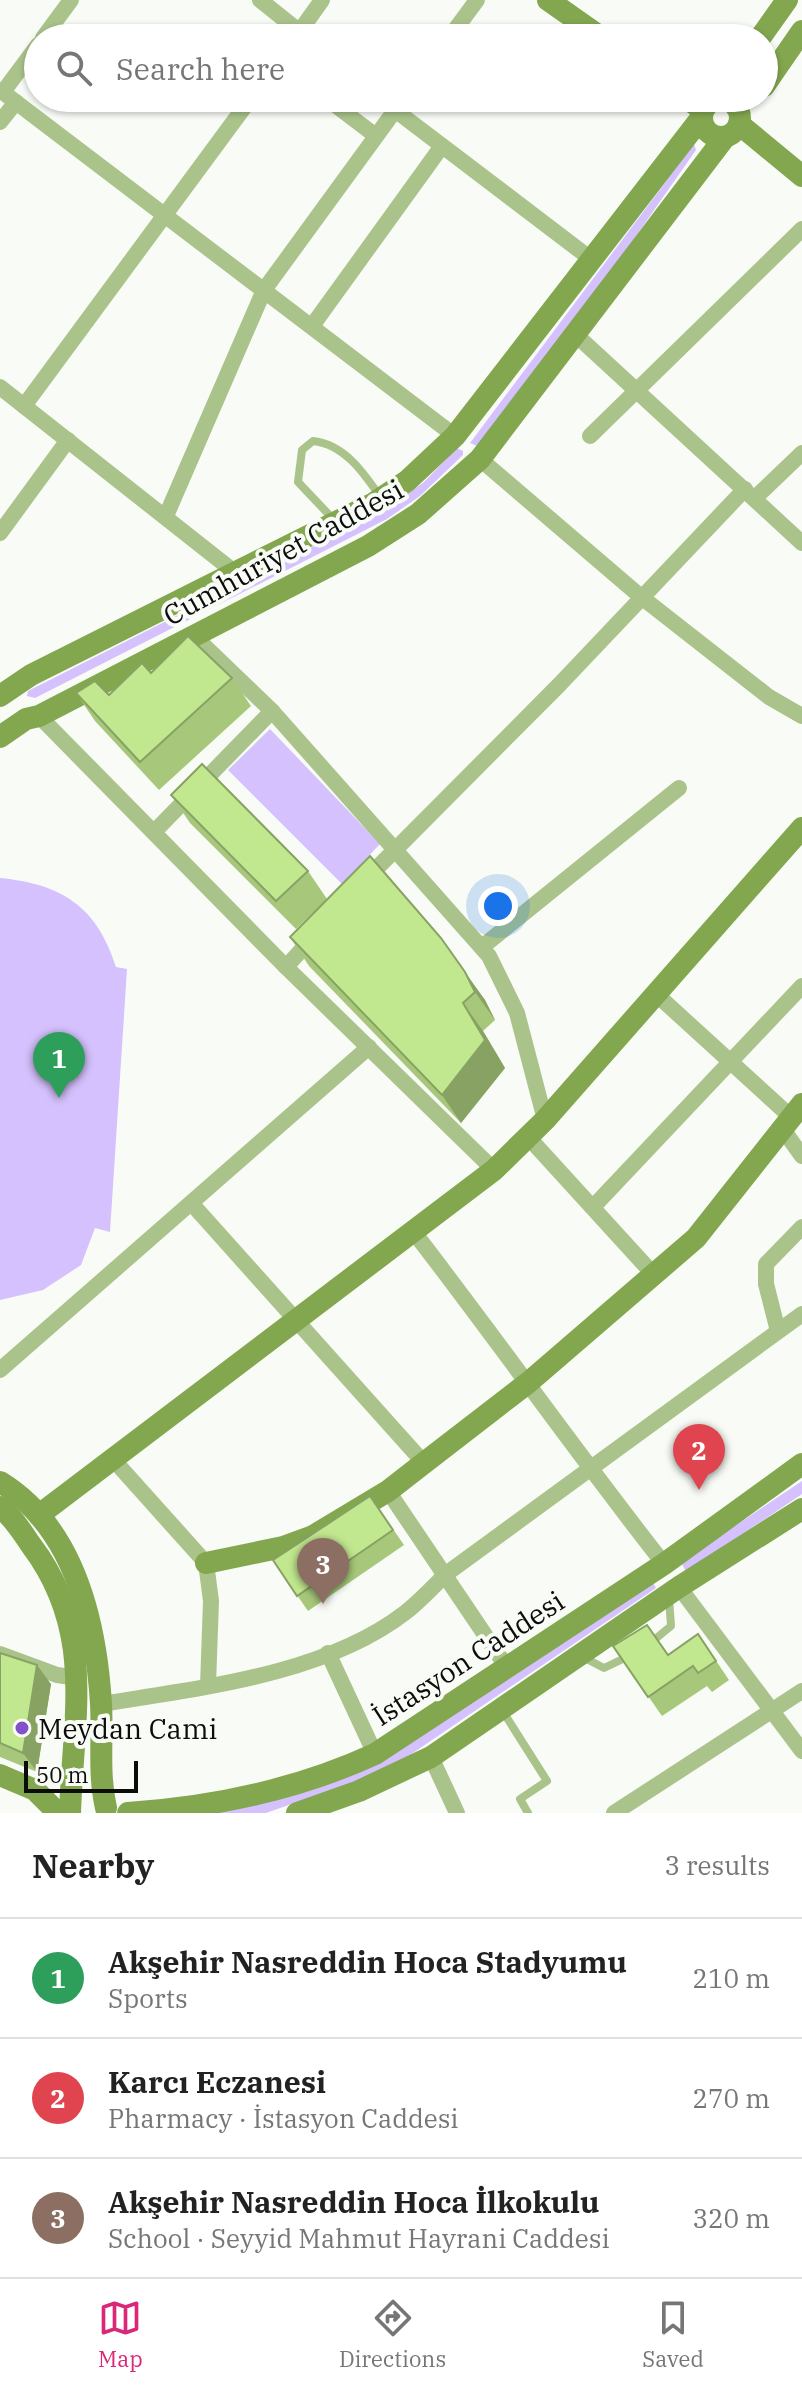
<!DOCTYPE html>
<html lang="en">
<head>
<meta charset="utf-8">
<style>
	:root { --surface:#fff; --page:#f6f6f6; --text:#222; --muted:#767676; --line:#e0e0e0; --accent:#db2777 }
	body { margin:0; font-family:"IBM Plex Serif",serif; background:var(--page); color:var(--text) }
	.scale { position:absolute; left:24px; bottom:20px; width:114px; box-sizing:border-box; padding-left:8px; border:4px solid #0c0d0b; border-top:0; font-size:22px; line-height:28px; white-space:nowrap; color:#0c0d0b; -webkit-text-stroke:6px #f9fcf6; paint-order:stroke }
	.you { position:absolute; left:498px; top:906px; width:28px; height:28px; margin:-20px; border:6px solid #fff; border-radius:50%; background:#1a73e8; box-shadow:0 0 0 12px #1a73e833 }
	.badge { display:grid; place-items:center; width:52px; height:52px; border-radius:50%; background:var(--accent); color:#fff; font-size:26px; font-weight:700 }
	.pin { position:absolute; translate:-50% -66px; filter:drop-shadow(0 2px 4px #0008) }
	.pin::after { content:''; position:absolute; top:42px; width:28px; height:24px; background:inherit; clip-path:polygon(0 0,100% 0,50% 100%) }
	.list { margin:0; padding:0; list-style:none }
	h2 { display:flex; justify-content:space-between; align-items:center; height:104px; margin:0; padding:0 32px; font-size:34px }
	h2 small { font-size:26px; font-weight:400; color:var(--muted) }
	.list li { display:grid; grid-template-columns:52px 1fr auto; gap:24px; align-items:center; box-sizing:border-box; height:120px; padding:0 32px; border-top:2px solid var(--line) }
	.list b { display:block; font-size:30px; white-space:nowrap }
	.list p { margin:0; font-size:26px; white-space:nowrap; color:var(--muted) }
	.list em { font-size:26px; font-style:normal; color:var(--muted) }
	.icon { flex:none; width:44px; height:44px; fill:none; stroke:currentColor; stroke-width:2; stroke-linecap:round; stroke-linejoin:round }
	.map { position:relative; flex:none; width:802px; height:1813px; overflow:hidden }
	.search { position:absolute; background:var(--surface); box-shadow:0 2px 6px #0004; left:24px; right:24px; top:24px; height:88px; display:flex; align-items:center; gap:20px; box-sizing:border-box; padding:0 28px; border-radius:44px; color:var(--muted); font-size:30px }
	.sheet { height:464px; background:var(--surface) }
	nav { display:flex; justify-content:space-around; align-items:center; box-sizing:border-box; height:112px; border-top:2px solid var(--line); background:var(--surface); font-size:22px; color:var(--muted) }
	nav a { display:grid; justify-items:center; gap:4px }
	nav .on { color:var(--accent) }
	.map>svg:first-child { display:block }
	.green { fill:#d4c1fd }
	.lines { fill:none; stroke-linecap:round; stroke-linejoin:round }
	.lane { stroke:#aac38b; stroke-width:8 }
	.street { stroke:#aac38b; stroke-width:16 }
	.secondary { stroke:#83a74f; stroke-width:22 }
	.wall { fill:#a7c87b }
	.shaded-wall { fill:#88a264 }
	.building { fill:#c2e88f; stroke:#88a264; stroke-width:2 }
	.poi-dot { fill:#8352ca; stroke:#f9fcf6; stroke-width:3 }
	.labels { text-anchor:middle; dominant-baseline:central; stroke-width:8; stroke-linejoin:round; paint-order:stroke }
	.street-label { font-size:28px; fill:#0c0d0b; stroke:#f9fcf6 }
	.poi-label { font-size:28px; fill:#0c0d0b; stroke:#f9fcf6; text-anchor:start }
</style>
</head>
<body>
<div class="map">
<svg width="802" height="1813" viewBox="0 0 802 1813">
	<rect width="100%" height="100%" fill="#f9fcf6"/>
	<g class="green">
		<path d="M694 144 696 150 622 256 477 446 470 443Z"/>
		<path d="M457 448 463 451V455L420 496 387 519 35 698 27 696 28 691 387 509 424 482Z"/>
		<path d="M270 729 380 844 342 884 228 770Z"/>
		<path d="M0 878C61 884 97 906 116 967L127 969 110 1232 95 1228 81 1265 43 1290 0 1300Z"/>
		<path d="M802 1481V1494L686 1572 681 1562Z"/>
		<path d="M651 1579 656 1588 410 1755 362 1779 266 1813H217L393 1753Z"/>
	</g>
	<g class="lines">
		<g class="lane">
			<path d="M335 521 298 482 302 450 313 441C344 444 364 473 381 498"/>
			<path d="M648 1645 671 1626 669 1598"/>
			<path d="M581 1656 604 1668 629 1656"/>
			<path d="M502 1710 547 1781 520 1799 528 1813"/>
		</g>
		<g class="street">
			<path d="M260 0 300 32"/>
			<path d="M43 38 71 0"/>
			<path d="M295 38 322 0"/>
			<path d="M449 38 477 0"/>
			<path d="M0 90 455 436"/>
			<path d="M3 92 38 45"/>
			<path d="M326 98 376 136"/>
			<path d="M395 110 591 259"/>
			<path d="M0 122 16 102"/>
			<path d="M312 326 442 146"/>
			<path d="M576 335 802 543"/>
			<path d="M0 387 237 574"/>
			<path d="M24 406 251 98"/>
			<path d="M590 436 802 229"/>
			<path d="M480 459 640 596 769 697 802 716"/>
			<path d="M755 498 802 453"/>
			<path d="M166 516 264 290 404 98"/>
			<path d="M0 533 68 440"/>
			<path d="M194 636 272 711 489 956 517 1013 545 1120"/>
			<path d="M39 716 286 967 494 1170"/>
			<path d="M155 831 272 711"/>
			<path d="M365 880 559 685 745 489"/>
			<path d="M482 947 679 788"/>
			<path d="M286 967 314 936"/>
			<path d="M656 994 791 1117"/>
			<path d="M782 1128 802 1156"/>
			<path d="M529 1138 653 1274"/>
			<path d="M192 1204 424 1463"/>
			<path d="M594 1206 802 986"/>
			<path d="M413 1231C498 1341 578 1455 664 1564"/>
			<path d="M778 1331 766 1284V1264L802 1227"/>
			<path d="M0 1370 369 1047"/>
			<path d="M111 1457 206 1563 211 1601 208 1685"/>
			<path d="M388 1491 508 1669"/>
			<path d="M679 1587 802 1751"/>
			<path d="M328 1653 375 1754"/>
			<path d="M0 1654 57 1675 78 1678"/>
			<path d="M101 1704C199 1688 325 1675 406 1612 420 1601 433 1587 446 1574L802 1314"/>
			<path d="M431 1757 457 1813"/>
			<path d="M614 1813 802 1691"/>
		</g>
		<g class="secondary">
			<path d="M548 0 602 38"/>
			<path d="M760 38 787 0"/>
			<path d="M764 86 802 31"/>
			<path d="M686 98 703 110"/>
			<circle cx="721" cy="118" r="19"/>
			<path d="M739 124 802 176"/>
			<path d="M0 696 31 675 374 503 407 481 455 436 701 118"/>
			<path d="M0 737 26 719 39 716 368 546 418 514 480 459 725 137"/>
			<path d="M0 1482C75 1528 96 1622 101 1704 103 1740 98 1773 106 1808"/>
			<path d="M0 1507C13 1517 22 1532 31 1545 96 1631 73 1716 70 1813"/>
			<path d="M39 1515 494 1170 545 1120 802 828"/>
			<path d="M206 1563 283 1547 313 1536 388 1491 424 1463 529 1382 696 1238 802 1104"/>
			<path d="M0 1775 35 1790 58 1813"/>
			<path d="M128 1813C214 1807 297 1790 375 1754L664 1564 802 1464"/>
			<path d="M297 1813 359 1791 431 1757 679 1587 802 1509"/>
		</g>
	</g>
	<g class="wall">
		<path d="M151 673 232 678 251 706 159 790 95 721 76 693 109 695Z"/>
		<path d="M171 795 308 871 327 899 370 856 485 1000 495 1020 483 1031 505 1068 461 1123 309 966 290 937 326 900 296 929 190 823Z"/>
		<path d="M370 1496 404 1545 308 1611 273 1560Z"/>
		<path d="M698 1634 729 1680 712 1692 707 1686 662 1716 613 1646 668 1655Z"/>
		<path d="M0 1653 51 1684 37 1772 0 1757Z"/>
	</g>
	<g class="shaded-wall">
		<path d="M465 972 485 1000 495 1020 475 992Z"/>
		<path d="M463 1003 483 1031 505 1068 461 1123 442 1095Z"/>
		<path d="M37 1665 51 1684 37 1772 23 1753Z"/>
	</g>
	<g class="building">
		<path d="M188 636 232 678 140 762 76 693 95 681 109 695 142 663 151 673Z"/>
		<path d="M202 764 308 871 276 901 171 795Z"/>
		<path d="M370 856 441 938 465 972 475 992 463 1003 485 1040 442 1095 290 937Z"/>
		<path d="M370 1496 393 1530 297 1596 273 1560Z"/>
		<path d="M647 1625 668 1655 698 1634 716 1661 698 1673 693 1666 648 1697 613 1646Z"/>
		<path d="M0 1653 37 1665 23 1753 0 1743Z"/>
	</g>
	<circle class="poi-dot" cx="22" cy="1728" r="8"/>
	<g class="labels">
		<g class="street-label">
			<text transform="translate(283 552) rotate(-29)">Cumhuriyet Caddesi</text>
			<text transform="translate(468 1658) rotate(-33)">İstasyon Caddesi</text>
		</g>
		<g class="poi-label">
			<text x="38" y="1728">Meydan Cami</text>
		</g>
	</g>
</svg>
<div class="scale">50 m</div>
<div class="you"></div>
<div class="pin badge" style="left:59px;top:1098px;background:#2e9e5b">1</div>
<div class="pin badge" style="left:699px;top:1490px;background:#e0444e">2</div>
<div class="pin badge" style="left:323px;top:1604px;background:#8d6e63">3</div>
<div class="search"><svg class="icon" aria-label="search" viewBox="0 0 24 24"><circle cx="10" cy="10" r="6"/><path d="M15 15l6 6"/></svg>Search here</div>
</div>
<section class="sheet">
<h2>Nearby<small>3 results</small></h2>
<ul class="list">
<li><span class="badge" style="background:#2e9e5b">1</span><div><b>Akşehir Nasreddin Hoca Stadyumu</b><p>Sports</p></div><em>210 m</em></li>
<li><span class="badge" style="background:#e0444e">2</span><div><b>Karcı Eczanesi</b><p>Pharmacy · İstasyon Caddesi</p></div><em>270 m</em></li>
<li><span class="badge" style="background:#8d6e63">3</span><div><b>Akşehir Nasreddin Hoca İlkokulu</b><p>School · Seyyid Mahmut Hayrani Caddesi</p></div><em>320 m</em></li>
</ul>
</section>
<nav>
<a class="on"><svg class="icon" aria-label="map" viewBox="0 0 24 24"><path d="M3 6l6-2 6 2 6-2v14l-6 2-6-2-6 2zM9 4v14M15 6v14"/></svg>Map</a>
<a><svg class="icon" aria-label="directions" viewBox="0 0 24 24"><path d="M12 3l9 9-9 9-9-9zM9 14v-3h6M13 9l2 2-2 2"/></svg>Directions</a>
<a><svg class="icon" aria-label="saved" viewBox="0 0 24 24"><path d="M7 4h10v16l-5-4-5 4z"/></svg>Saved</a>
</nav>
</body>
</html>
